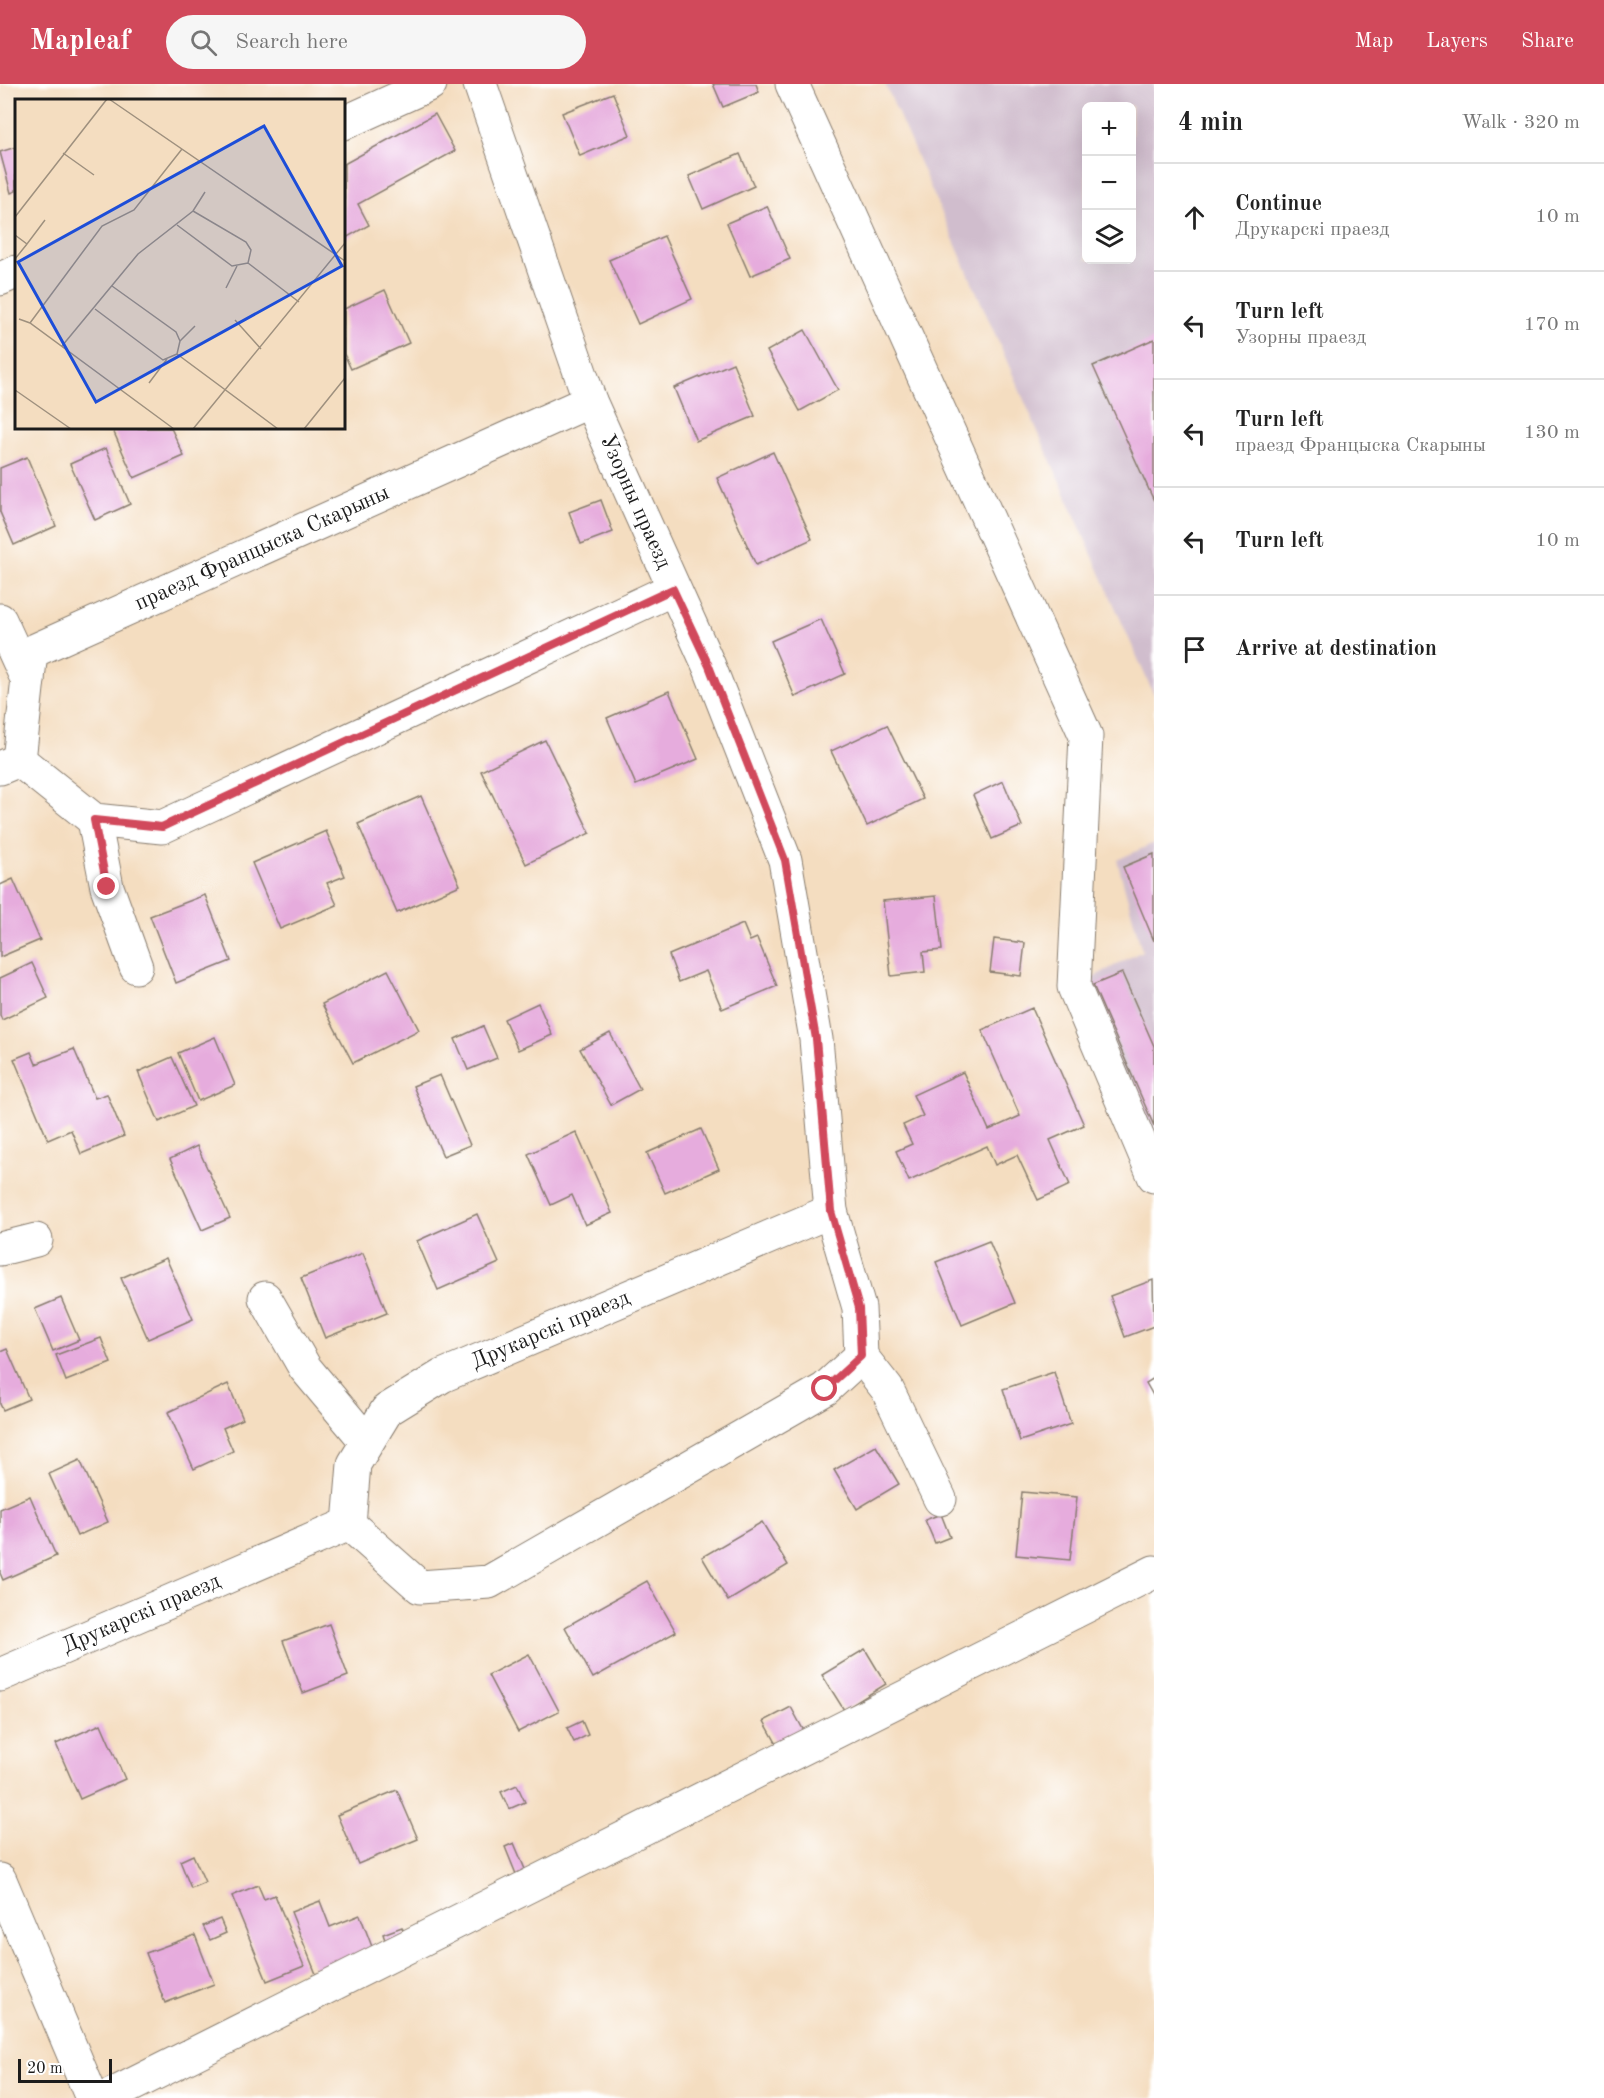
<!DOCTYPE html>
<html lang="en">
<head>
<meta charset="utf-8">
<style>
	:root { --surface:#fff; --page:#f6f6f6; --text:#222; --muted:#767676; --line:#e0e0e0; --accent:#d1495b }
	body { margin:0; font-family:"Old Standard TT",serif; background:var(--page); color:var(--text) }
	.controls { position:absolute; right:18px; top:18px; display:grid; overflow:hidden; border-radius:9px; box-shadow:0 6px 24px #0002 }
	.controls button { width:54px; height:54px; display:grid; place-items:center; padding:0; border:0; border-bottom:2px solid var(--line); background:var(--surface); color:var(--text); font:30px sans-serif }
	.scale { position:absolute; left:18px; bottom:15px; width:94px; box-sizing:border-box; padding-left:6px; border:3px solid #1c1c1c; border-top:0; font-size:16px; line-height:21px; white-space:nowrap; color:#1c1c1c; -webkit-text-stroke:4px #fff; paint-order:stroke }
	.stop { position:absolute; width:18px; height:18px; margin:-14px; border:4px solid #d1495b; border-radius:50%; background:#fff }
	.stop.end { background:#d1495b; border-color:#fff; box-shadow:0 2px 6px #0008 }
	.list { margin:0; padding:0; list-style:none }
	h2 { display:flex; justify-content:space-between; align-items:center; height:78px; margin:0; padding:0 24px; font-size:26px }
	h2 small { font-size:20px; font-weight:400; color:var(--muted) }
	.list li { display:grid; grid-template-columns:39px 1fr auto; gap:18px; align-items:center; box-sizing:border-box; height:108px; padding:0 24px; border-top:2px solid var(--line) }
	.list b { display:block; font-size:22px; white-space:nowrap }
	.list p { margin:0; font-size:20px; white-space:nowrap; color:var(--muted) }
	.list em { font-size:20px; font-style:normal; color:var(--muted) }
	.icon { flex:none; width:33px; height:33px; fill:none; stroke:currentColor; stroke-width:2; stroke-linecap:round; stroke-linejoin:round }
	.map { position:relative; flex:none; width:1154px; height:2014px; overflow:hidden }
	header { display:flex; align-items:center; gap:36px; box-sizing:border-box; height:84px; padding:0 30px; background:var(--accent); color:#fff }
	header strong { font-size:28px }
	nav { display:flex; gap:33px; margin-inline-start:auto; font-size:21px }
	.search { width:420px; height:54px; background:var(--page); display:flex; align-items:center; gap:15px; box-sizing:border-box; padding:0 21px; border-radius:33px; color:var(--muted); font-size:22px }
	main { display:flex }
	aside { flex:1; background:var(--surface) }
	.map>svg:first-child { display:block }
	.industrial { fill:#d0bdcd; fill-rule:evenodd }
	.building { fill:#e6acdd }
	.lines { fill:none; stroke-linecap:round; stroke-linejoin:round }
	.minor-casing { stroke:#887c6e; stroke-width:35 }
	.minor { stroke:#fff; stroke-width:33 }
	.route { stroke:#d1495b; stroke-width:8 }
	.labels { text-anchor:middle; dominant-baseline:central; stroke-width:4.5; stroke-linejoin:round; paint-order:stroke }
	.street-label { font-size:22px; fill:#1c1c1c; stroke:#fff }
	.inset-road { fill:none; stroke:#9e907e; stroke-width:1.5 }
	.view { fill:#1d4ed8; fill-opacity:0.15; stroke:#1d4ed8; stroke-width:3 }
	.inset-edge { fill:none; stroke:#1c1c1c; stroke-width:3 }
</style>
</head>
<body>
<header>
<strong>Mapleaf</strong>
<div class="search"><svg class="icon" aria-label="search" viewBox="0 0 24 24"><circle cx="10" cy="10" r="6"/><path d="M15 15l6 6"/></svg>Search here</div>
<nav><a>Map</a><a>Layers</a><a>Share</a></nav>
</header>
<main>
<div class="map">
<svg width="1154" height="2014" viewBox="0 0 1154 2014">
	<rect width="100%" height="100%" fill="#fff"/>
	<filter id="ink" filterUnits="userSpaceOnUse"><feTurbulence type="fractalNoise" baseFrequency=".0167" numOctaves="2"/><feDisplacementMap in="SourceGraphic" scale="12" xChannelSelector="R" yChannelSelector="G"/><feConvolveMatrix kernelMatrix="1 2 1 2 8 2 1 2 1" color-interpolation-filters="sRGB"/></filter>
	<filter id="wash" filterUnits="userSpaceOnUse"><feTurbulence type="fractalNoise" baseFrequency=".008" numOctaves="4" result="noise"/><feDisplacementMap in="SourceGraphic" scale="24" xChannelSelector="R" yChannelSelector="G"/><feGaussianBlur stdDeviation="1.35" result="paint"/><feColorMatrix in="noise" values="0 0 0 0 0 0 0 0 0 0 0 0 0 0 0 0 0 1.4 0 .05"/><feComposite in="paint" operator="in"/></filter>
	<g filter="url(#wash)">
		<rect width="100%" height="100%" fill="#f4ddc0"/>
		<g class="industrial">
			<path d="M885 0H1154V611L1145 591ZM1086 22H1132V176H1086Z"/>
			<path d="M1154 759V1074L1079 901 1142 867 1117 776Z"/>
		</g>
		<g id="blocks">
			<g class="building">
				<path d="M713 0H756L759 8 723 23Z"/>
				<path d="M613 9 630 51 580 72 562 29Z"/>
				<path d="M435 30 455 67 358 120 369 141 344 155V80Z"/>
				<path d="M16 63V107L11 109 0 68Z"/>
				<path d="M740 70 754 102 703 125 689 92Z"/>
				<path d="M767 122 790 175 750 192 727 139Z"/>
				<path d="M664 152 692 215 638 240 609 176Z"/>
				<path d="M385 206 409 259 351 285 344 270V225Z"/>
				<path d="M805 246 838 306 800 327 767 267Z"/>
				<path d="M1154 255V417L1093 282Z"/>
				<path d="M733 279 755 332 696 357 674 304Z"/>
				<path d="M112 344H171L184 372 134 394Z"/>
				<path d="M106 364 130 420 95 436 70 380Z"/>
				<path d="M773 368 812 455 756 481 717 394Z"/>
				<path d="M27 373 56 442 14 461 0 428V384Z"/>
				<path d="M601 416 613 448 581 460 569 428Z"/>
				<path d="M821 535 845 590 795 613 771 557Z"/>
				<path d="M669 607 698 675 636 701 607 634Z"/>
				<path d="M887 641 923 715 867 742 831 667Z"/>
				<path d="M545 656 590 749 526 780 481 687Z"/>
				<path d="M1003 697 1022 742 992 755 973 711Z"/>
				<path d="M421 712 460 801 397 829 358 740Z"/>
				<path d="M326 747 345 792 327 799 337 821 280 845 252 779Z"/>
				<path d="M1154 770V857L1123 783Z"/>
				<path d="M13 795 40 856 0 873V801Z"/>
				<path d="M205 811 231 877 176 899 150 832Z"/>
				<path d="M936 812 942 866 923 868 925 888 891 892 883 817Z"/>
				<path d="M743 840 750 857 757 854 777 902 722 925 706 887 679 898 669 871Z"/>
				<path d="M994 855 1025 859 1021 892 990 888Z"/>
				<path d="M32 879 48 914 2 936 0 931V894Z"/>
				<path d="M388 886 419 946 353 979 322 920Z"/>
				<path d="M1122 889 1154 962V1042L1093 901Z"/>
				<path d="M538 919 552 951 518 966 504 935Z"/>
				<path d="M1032 924 1084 1041 1050 1056 1070 1101 1038 1116 1017 1071 995 1081 987 1062 909 1097 896 1067 912 1060 903 1041 923 1032 913 1011 963 988 989 1046 1020 1032 982 946Z"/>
				<path d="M483 942 497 974 468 986 455 955Z"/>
				<path d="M610 949 640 1005 611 1021 580 965Z"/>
				<path d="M215 953 235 1001 198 1017 178 969Z"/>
				<path d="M74 965 95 1014 107 1010 124 1052 81 1070 71 1046 48 1056 14 975 31 968 36 980Z"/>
				<path d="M172 973 194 1022 159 1038 138 988Z"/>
				<path d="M440 991 470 1061 443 1072 413 1002Z"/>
				<path d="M701 1045 719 1085 665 1109 647 1069Z"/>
				<path d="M576 1048 612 1129 585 1141 572 1111 551 1121 528 1070Z"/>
				<path d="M197 1062 230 1134 202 1146 170 1075Z"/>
				<path d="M477 1130 499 1179 438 1206 417 1157Z"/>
				<path d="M989 1157 1015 1219 962 1241 936 1178Z"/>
				<path d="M363 1169 387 1229 325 1254 301 1194Z"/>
				<path d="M166 1174 193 1235 148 1255 121 1194Z"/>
				<path d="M1153 1196 1154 1242 1125 1253 1110 1212Z"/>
				<path d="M61 1214 79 1256 53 1267 35 1225Z"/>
				<path d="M101 1254 111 1279 66 1297 56 1271Z"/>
				<path d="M7 1265 29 1315 3 1326 0 1320V1268Z"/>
				<path d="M1054 1288 1071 1340 1020 1357 1003 1305Z"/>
				<path d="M1154 1294V1313L1146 1299Z"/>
				<path d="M228 1300 243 1335 223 1344 233 1367 194 1385 168 1328Z"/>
				<path d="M876 1362 899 1400 857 1425 834 1386Z"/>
				<path d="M80 1376 108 1438 77 1452 49 1390Z"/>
				<path d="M1022 1408 1077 1413 1070 1476 1016 1471Z"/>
				<path d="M30 1412 56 1472 3 1496 0 1489V1425Z"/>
				<path d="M941 1430 950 1453 935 1459 925 1436Z"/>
				<path d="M762 1438 788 1481 728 1517 702 1473Z"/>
				<path d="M647 1497 676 1548 593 1594 565 1543Z"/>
				<path d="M329 1540 348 1592 303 1609 283 1557Z"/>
				<path d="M865 1565 886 1600 844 1626 822 1591Z"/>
				<path d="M529 1570 559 1627 518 1648 488 1591Z"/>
				<path d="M791 1623 805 1649 779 1664 764 1637Z"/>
				<path d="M582 1637 588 1651 574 1658 567 1644Z"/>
				<path d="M101 1640 125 1695 80 1715 56 1660Z"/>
				<path d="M517 1701 525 1718 509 1725 501 1708Z"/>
				<path d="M397 1706 418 1755 358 1780 337 1731Z"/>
				<path d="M514 1759 527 1790 518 1795 505 1763Z"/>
				<path d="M193 1771 205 1798 191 1804 180 1777Z"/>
				<path d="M258 1801 264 1815 275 1811 304 1882 267 1897 232 1812Z"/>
				<path d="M320 1817 330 1843 360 1831 374 1868 316 1890 291 1828Z"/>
				<path d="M220 1835 226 1849 210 1856 203 1842Z"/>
				<path d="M402 1843 407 1858 388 1865 383 1850Z"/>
				<path d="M195 1851 214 1900 165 1919 146 1869Z"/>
			</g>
		</g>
	</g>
	<g filter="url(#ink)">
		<use href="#blocks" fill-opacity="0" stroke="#887c6e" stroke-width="1.5"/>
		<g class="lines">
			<g class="minor-casing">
				<g id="minor">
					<path id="s1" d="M480 0 590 317 709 582 785 776 816 955 831 1127 859 1224 861 1272 887 1305 940 1415"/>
					<path d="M792 0 1086 652 1074 903 1154 1092"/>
					<path d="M344 39 430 0"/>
					<path d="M0 195 16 188"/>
					<path d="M0 536 28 597"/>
					<path id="s2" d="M19 676 31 568 590 317"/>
					<path d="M0 684 19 676 94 736 162 743 673 505"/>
					<path d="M94 736 107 803 136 883"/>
					<path d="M0 1165 36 1156"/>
					<path d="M265 1214 305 1284 367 1358"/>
					<path id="s3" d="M349 1440 354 1380 387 1326 442 1292 831 1127"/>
					<path id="s4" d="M0 1591 349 1440 420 1503 489 1498 825 1305 861 1272"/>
					<path d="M0 1796 92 2014"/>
					<path d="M106 2014 1154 1488"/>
				</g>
			</g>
			<use href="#minor" class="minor"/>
		</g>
	</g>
	<g class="lines" filter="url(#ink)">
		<path class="route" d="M107 803 94 736 162 743 673 505 709 582 785 776 816 955 831 1127 859 1224 861 1272 825 1305"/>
	</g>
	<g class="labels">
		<g class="street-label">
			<text stroke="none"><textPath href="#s1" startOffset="446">Узорны праезд</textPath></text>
			<text stroke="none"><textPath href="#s2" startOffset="362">праезд Францыска Скарыны</textPath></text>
			<text stroke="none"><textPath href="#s3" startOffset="306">Друкарскі праезд</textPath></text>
			<text stroke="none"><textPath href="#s4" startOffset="154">Друкарскі праезд</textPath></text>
		</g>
	</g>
	<g transform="translate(15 15)">
		<rect width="330" height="330" fill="#f4ddc0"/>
		<path class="inset-road" d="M94 0 330 162M48 54 79 76M178 112 231 143 236 151 233 164 284 203M0 118 92 0M162 126 217 167 233 164M0 136 12 145 30 121M0 160 12 145M97 187 161 233 165 242 162 255 263 330M211 189 222 167M80 210 148 261 162 255M4 220 15 224 159 330M220 221 246 250M15 224 87 127 119 111 167 50M165 242 180 227M47 247 123 155 178 112 190 93M134 284 152 260M0 291 56 330M178 330 330 144M289 330 330 279"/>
		<path class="view" d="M249 27 327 167 81 303 3 163Z"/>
		<rect width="330" height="330" class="inset-edge"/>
	</g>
</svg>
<div class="controls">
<button>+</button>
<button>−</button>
<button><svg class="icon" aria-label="layers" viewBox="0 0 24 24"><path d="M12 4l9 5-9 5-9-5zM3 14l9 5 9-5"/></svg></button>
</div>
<div class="scale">20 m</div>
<div class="stop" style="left:825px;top:1305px"></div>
<div class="stop end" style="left:107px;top:803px"></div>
</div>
<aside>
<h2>4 min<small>Walk · 320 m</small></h2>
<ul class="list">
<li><svg class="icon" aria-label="ahead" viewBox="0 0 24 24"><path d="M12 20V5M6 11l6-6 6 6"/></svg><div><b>Continue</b><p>Друкарскі праезд</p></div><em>10 m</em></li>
<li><svg class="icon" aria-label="left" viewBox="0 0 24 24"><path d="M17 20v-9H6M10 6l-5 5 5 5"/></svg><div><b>Turn left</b><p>Узорны праезд</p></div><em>170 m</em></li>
<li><svg class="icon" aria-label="left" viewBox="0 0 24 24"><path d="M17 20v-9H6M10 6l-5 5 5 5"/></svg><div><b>Turn left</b><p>праезд Францыска Скарыны</p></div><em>130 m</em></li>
<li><svg class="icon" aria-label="left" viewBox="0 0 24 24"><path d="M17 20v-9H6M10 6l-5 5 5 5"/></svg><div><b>Turn left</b></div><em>10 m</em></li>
<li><svg class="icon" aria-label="arrive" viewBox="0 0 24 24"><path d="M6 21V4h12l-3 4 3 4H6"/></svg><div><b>Arrive at destination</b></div></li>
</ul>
</aside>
</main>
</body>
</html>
